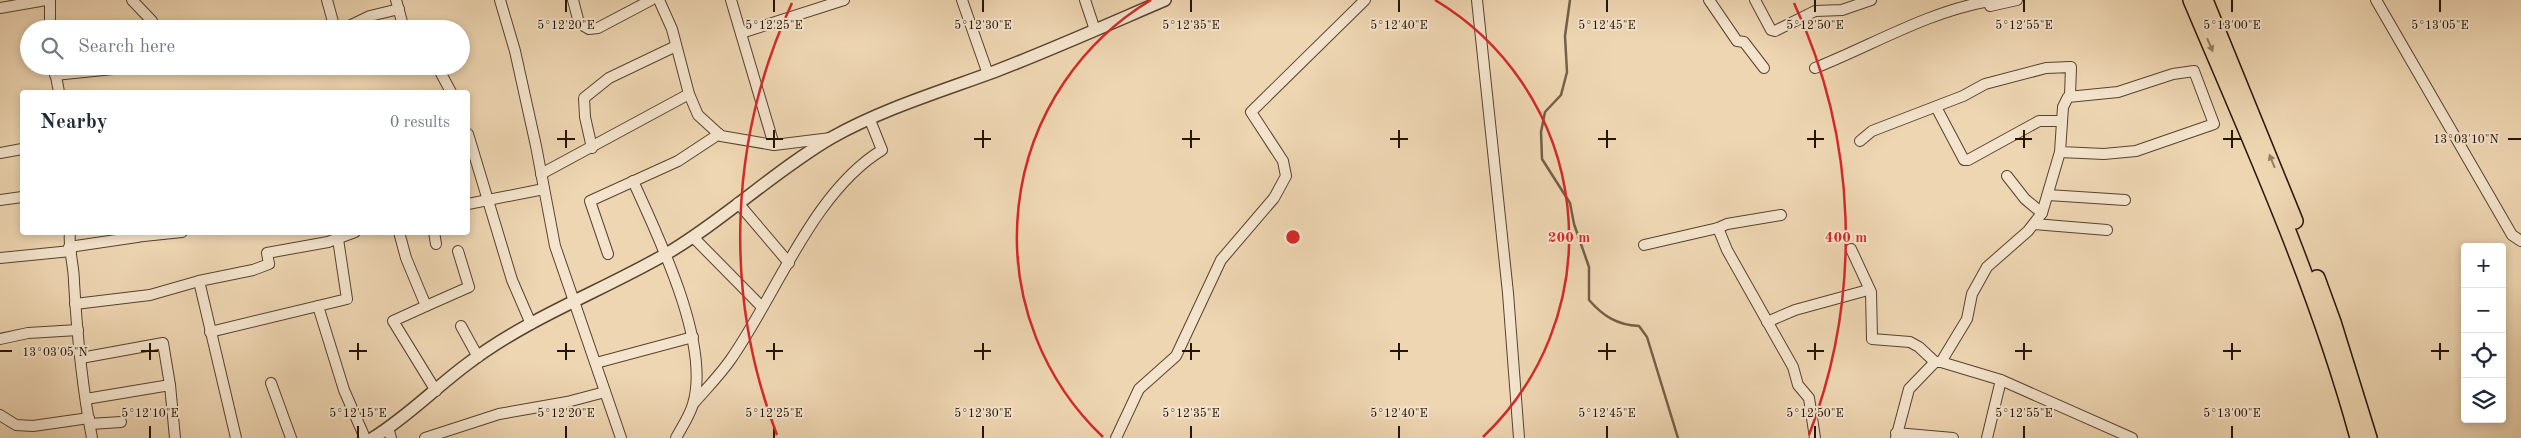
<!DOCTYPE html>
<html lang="en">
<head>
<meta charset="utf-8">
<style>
	:root { --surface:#fff; --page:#f6f6f7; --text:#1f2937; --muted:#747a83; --line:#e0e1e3 }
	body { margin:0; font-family:"Old Standard TT",serif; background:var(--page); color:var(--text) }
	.controls { position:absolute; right:15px; bottom:15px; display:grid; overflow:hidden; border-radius:5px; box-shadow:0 2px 8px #0003 }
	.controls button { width:45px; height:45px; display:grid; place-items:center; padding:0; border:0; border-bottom:1px solid var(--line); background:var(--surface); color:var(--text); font:25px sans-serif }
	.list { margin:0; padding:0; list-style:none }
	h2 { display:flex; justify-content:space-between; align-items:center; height:65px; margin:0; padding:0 20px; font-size:21px }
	h2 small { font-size:16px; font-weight:400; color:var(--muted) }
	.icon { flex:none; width:28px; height:28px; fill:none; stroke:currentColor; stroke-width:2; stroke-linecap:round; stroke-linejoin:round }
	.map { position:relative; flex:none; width:2521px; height:438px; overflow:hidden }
	.search { position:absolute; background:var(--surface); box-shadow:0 2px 8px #0003; left:20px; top:20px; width:450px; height:55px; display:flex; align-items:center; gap:12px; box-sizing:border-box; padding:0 18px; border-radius:28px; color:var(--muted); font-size:19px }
	.panel { position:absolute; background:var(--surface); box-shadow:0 2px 8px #0003; left:20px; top:90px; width:450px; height:145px; border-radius:5px }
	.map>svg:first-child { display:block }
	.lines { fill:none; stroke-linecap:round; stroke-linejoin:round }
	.stream { stroke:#745f48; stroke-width:2.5 }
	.minor-casing { stroke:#56432e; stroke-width:12 }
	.tertiary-casing { stroke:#56432e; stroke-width:14 }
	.primary-casing { stroke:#241202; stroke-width:18 }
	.minor { stroke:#f4e4cd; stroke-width:10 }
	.tertiary { stroke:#f4e4cd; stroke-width:11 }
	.primary { stroke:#eed6b2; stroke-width:15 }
	.oneway { fill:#937e63 }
	.ticks { fill:none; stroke:#241202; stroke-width:2 }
	.ring { fill:none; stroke:#d62828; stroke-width:2.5 }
	.ticks-label { font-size:12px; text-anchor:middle; fill:#241202; stroke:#f4e4cd; stroke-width:4; stroke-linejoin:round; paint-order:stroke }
	.centre { fill:#d62828; stroke:#f4e4cd; stroke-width:2.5 }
	.ring-label { font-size:15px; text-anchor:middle; font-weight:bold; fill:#d62828; stroke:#f4e4cd; stroke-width:4; stroke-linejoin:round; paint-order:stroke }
</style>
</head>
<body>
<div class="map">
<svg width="2521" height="438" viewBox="0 0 2521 438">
	<rect width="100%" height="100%" fill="#eed6b2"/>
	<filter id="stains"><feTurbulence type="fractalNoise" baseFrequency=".004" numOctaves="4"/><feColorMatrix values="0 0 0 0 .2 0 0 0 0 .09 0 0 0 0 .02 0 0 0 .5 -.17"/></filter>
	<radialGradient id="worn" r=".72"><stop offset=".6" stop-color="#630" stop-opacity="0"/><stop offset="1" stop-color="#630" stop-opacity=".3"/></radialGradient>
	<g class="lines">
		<path class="stream" d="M1570 0 1565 36 1567 72 1561 95 1545 112 1541 132 1542 159 1570 203 1574 224 1589 267V300C1603 316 1617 325 1639 326L1647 337 1678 438"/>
		<g class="minor-casing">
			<g id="minor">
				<path d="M50 0V29"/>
				<path d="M132 0 152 21 153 29"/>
				<path d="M327 0 335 29"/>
				<path d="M396 0 404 29"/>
				<path d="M500 0 515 51 536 146 555 246 621 438"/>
				<path d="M573 0 579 23 589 29 598 28 651 0"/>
				<path d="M659 0 672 29 689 94 698 115 721 136 774 145 831 138"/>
				<path d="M731 0 774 145"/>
				<path d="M962 0 988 74"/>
				<path d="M1085 0 1095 30"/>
				<path d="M1477 0 1508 293 1519 438"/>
				<path d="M1709 0 1737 41 1744 42 1764 68"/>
				<path d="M1755 0 1771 30 1775 31 1815 11 1842 10 1871 0"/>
				<path d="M1989 0 1990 6 2017 0"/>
				<path d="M2376 0 2512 235 2521 241"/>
				<path d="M0 8 46 0"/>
				<path d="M343 29 370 16 399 9"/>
				<path d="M741 33 844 0"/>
				<path d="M54 66 59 92"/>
				<path d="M437 66 451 92"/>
				<path d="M1815 68C1873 45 1927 12 1989 1"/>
				<path d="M55 75 142 66"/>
				<path d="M1936 107 1964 160H1968L2039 121H2062"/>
				<path d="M468 134 512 280 531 324"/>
				<path d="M1860 141 1872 131 1963 96 1985 84 2046 68 2071 67 2070 96"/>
				<path d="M592 148 585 117 584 98 609 78 676 46"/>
				<path d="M0 153 22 149"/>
				<path d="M541 174 689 94"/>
				<path d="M2007 176 2025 199 2042 213"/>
				<path d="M633 181C658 236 711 344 693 404 690 415 682 427 676 438"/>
				<path d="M2048 195 2125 200"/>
				<path d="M0 200 22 197"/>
				<path d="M738 203 789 263"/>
				<path d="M468 204 544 189"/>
				<path d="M2034 224 2107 230"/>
				<path d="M1718 228 1727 250 1793 367 1798 385 1809 398 1815 438"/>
				<path d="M70 232C68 249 74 265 74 282 77 334 82 387 92 438"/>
				<path d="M399 232 406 258 426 306 393 321 436 391"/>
				<path d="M434 232 436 244"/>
				<path d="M134 237 182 232"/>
				<path d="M693 237 762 307"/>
				<path d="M338 239 347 299 318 306 344 390 365 438"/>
				<path d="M1644 245 1718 228 1727 224 1781 215"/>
				<path d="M69 247 137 237 138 232"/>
				<path d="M1851 249 1871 292 1872 339 1910 342 1919 347 1935 362"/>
				<path d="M608 254 590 201 678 161 719 134"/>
				<path d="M0 258 71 251"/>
				<path d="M199 281 236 438"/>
				<path d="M75 304 150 295 199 281 253 270 269 264 267 253 328 242 355 232"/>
				<path d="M426 306 469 287 458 251"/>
				<path d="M1767 322 1795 310 1868 290"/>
				<path d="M461 326 478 357"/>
				<path d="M210 332 318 306"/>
				<path d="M0 339 28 333 78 330"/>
				<path d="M81 358 163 343 170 385 175 438"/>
				<path d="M1941 362 1967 319 1972 294 1987 267 2028 231 2042 213 2060 152 2063 107 2068 97 2118 92 2173 74 2194 71 2214 124 2136 151 2104 154 2060 152"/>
				<path d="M596 363 693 337"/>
				<path d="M271 383 291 438"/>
				<path d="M86 399 170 385"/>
				<path d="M694 403C706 389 720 375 731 359 776 295 813 192 882 150L870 120"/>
				<path d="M0 415 16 425 33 426 89 418"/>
				<path d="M90 424 121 422"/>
				<path d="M388 428 391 438"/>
				<path d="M1896 433 1953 438"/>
				<path d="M425 438 499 414 567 402 605 392"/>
				<path d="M1116 438 1139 389 1176 356 1221 260 1274 198 1286 176 1283 161 1251 112 1365 0"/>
				<path d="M1896 438 1909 389 1935 362H1941L2001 380 2132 438"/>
				<path d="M1987 438 2001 380"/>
			</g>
		</g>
		<g class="tertiary-casing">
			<path id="tertiary" d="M373 438C407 417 434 389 466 365 527 318 600 292 666 254 724 220 773 172 831 138 882 109 942 91 996 71 1053 49 1109 24 1165 0"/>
		</g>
		<g class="primary-casing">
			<g id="primary">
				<path d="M2191 0C2252 144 2317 287 2358 438"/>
				<path d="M2205 0 2295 221"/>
				<path d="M2317 278 2333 322 2369 438"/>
			</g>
		</g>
		<use href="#minor" class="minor"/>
		<use href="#tertiary" class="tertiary"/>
		<use href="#primary" class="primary"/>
	</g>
	<defs><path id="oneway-solid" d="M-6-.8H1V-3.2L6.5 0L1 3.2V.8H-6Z" transform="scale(1.25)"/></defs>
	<g class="oneway">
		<use href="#oneway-solid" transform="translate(2210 45) rotate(67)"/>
		<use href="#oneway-solid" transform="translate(2272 161) rotate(-112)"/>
	</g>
	<path class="ticks" d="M566 0V12M774 0V12M983 0V12M1191 0V12M1399 0V12M1607 0V12M1815 0V12M2024 0V12M2232 0V12M2440 0V12M566 130V148M774 130V148M983 130V148M1191 130V148M1399 130V148M1607 130V148M1815 130V148M2024 130V148M2232 130V148M557 139H575M766 139H783M974 139H991M1182 139H1200M1390 139H1408M1598 139H1616M1807 139H1824M2015 139H2032M2223 139H2241M2508 139H2521M150 343V360M358 343V360M566 343V360M774 343V360M983 343V360M1191 343V360M1399 343V360M1607 343V360M1815 343V360M2024 343V360M2232 343V360M2440 343V360M0 351H12M141 351H158M349 351H367M557 351H575M766 351H783M974 351H991M1182 351H1200M1390 351H1408M1598 351H1616M1807 351H1824M2015 351H2032M2223 351H2241M2431 351H2449M150 426V438M358 426V438M566 426V438M774 426V438M983 426V438M1191 426V438M1399 426V438M1607 426V438M1815 426V438M2024 426V438M2232 426V438"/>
	<g class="ring">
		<path d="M1103 437A276 276 0 0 1 1151 0M1435 0A276 276 0 0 1 1483 437"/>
		<path d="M777 435A553 553 0 0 1 792 3M1794 3A553 553 0 0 1 1809 435"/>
	</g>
	<g class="ticks-label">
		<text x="566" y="29">5°12'20"E</text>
		<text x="774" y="29">5°12'25"E</text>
		<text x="983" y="29">5°12'30"E</text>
		<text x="1191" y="29">5°12'35"E</text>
		<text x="1399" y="29">5°12'40"E</text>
		<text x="1607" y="29">5°12'45"E</text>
		<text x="1815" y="29">5°12'50"E</text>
		<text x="2024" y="29">5°12'55"E</text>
		<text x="2232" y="29">5°13'00"E</text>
		<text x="2440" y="29">5°13'05"E</text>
		<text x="2466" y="143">13°03'10"N</text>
		<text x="55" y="356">13°03'05"N</text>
		<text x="150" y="417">5°12'10"E</text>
		<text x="358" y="417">5°12'15"E</text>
		<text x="566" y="417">5°12'20"E</text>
		<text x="774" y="417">5°12'25"E</text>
		<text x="983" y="417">5°12'30"E</text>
		<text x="1191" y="417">5°12'35"E</text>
		<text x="1399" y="417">5°12'40"E</text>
		<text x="1607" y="417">5°12'45"E</text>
		<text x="1815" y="417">5°12'50"E</text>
		<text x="2024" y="417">5°12'55"E</text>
		<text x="2232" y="417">5°13'00"E</text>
	</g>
	<circle cx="1293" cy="237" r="8" class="centre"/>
	<g class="ring-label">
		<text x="1569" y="242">200 m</text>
		<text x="1846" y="242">400 m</text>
	</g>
	<rect width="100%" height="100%" filter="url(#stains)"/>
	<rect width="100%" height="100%" fill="url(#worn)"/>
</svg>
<div class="controls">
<button>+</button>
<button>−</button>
<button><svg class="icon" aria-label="locate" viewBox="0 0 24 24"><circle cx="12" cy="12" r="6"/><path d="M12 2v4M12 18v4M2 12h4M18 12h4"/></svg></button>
<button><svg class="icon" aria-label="layers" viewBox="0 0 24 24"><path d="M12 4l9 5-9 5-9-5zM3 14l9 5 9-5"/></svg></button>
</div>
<div class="search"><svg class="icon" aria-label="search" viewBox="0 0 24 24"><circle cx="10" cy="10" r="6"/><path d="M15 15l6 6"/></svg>Search here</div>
<section class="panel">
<h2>Nearby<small>0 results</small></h2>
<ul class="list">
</ul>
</section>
</div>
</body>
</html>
